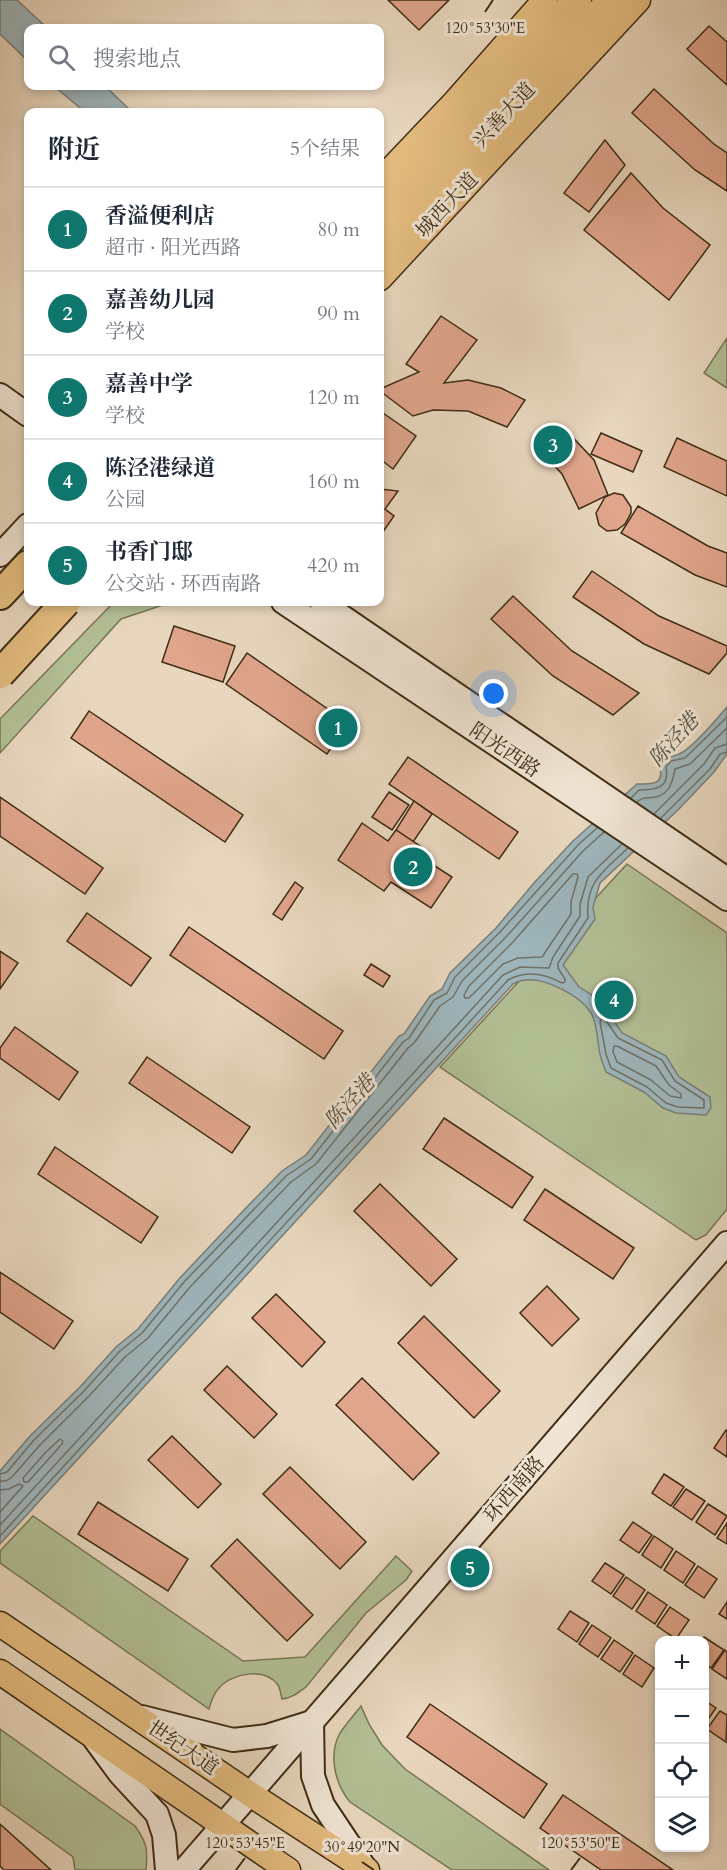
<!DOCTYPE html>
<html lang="zh">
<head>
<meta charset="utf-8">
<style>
	:root { --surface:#fff; --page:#f2f2f3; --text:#1f2937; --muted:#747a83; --line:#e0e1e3; --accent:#0f766e }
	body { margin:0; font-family:Cardo,"Noto Serif SC",serif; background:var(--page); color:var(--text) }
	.controls { position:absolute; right:18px; bottom:18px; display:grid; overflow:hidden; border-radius:12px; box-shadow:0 3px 9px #0003 }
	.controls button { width:54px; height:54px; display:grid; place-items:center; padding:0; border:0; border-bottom:2px solid var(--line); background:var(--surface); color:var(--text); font:30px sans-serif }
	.you { position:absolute; left:494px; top:694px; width:21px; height:21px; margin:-15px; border:4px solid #fff; border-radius:50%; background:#1a73e8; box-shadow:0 0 0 9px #1a73e833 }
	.badge { display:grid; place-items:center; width:39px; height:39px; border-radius:50%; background:var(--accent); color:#fff; font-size:20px; font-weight:700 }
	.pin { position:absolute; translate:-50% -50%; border:3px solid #fff; box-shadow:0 2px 6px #0006 }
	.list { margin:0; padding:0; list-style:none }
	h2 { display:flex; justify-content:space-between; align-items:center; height:78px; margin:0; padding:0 24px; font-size:26px }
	h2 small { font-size:20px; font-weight:400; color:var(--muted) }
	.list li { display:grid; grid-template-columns:39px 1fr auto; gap:18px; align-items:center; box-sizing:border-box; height:84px; padding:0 24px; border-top:2px solid var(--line) }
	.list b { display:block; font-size:22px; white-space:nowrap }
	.list p { margin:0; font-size:20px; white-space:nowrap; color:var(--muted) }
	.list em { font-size:20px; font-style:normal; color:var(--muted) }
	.icon { flex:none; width:33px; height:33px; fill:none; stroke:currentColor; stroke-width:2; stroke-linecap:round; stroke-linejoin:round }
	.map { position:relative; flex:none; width:727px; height:1870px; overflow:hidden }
	.search { position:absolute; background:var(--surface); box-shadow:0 3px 9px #0003; left:24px; top:24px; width:360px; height:66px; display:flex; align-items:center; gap:15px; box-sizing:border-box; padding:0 21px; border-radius:12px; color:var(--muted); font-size:22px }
	.panel { position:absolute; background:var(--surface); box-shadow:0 3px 9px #0003; left:24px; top:108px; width:360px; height:498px; border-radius:12px }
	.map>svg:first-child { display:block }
	.green { fill:#b2bf95; stroke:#787654; stroke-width:1.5 }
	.water { fill:#9eb6bd; stroke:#787f79; stroke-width:1.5 }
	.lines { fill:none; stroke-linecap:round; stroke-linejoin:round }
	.shore { stroke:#6e7268; stroke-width:1.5 }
	.building { fill:#e0a58b; stroke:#3e2d14; stroke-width:1.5 }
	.secondary-casing { stroke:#3e2d14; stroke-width:26 }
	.primary-casing { stroke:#3e2d14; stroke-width:27 }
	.highway-casing { stroke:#3e2d14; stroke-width:32 }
	.secondary { stroke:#f0e5d5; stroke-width:22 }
	.primary { stroke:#e4bc7f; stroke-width:24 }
	.highway { stroke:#e4bc7f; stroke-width:28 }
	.highway-bridge-casing { stroke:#3e2d14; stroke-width:32; stroke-linecap:butt }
	.highway-bridge { stroke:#e4bc7f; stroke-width:28 }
	.ticks { fill:none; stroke:#3e2d14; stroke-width:2 }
	.labels { text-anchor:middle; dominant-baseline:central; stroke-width:6; stroke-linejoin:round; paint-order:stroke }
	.street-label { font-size:20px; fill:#3e2d14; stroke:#f0e5d5 }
	.water-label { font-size:21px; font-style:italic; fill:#564f3e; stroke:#f0e5d5 }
	.ticks-label { font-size:15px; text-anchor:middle; fill:#3e2d14; stroke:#f0e5d5; stroke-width:6; stroke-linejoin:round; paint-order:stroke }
</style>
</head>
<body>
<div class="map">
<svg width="727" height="1870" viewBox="0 0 727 1870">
	<rect width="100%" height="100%" fill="#e8d7be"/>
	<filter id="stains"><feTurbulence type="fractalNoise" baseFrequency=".00333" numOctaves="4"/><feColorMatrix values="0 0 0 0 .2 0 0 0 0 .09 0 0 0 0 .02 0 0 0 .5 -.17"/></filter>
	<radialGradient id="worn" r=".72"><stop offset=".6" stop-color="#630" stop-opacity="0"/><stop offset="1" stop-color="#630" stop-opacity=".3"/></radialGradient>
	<g class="green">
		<path d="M727 338V388L704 373Z"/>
		<path d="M114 602H160L163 605 121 619 0 753V719Z"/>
		<path d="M627 864 727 933V1209L706 1235 696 1240 440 1067Z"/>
		<path d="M33 1516 243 1661 305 1657 396 1556 412 1571 406 1580 366 1613 306 1687C299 1692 292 1698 282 1699 281 1695 280 1688 278 1685 265 1667 232 1673 219 1688 213 1694 211 1702 209 1709L0 1563V1551Z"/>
		<path d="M361 1706 369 1724 382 1745 405 1769 549 1870H452L350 1802C335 1784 328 1755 340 1733 346 1724 354 1715 361 1706Z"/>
		<path d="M0 1729 135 1826C147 1843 148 1849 146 1870H75L73 1857 0 1804Z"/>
	</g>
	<g class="water">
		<path d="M0 0H17L47 28H28V61L0 34Z"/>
		<path d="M54 86H105L132 112H85Z"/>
		<path d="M727 707V754L714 772 678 810 600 883 593 907 595 919 563 965 579 987 600 1000 622 1033 666 1056 679 1077 710 1097 711 1108 706 1115 676 1113 663 1108 644 1092 606 1072C604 1066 601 1060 600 1054 597 1041 598 1025 591 1013 581 996 546 978 526 980 521 980 517 982 513 984L0 1544V1471L30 1436 80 1387 116 1347 138 1329 179 1279 244 1210 282 1171 306 1155 399 1036 404 1034 430 996 442 989 450 973 496 928 534 883 573 841 637 784C651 784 666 785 659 766 671 752 672 759 683 752 698 742 715 721 727 707Z"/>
	</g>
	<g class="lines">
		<g class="shore">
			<path d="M631 798 639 790C656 790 670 788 666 767L671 761 685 758 727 717"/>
			<path d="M637 802C644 796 648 799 656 797 670 794 673 780 675 769L690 764 727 728"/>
			<path d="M654 814 704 764 715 748 727 744"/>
			<path d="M661 818 710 769 720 754 727 752"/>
			<path d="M573 874H577L578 877 571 902V914L542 957 518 958 503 964 469 998H465L464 995 469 986 512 943Z"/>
			<path d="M602 1018 605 1019 618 1038 662 1060 675 1081 704 1100V1108L678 1107 666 1103 647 1087 611 1068 606 1054 600 1022Z"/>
			<path d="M614 1046H617L656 1066 669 1085 681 1094V1098L670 1096 651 1080 617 1062 613 1052Z"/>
			<path d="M60 1439 63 1441 62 1444 28 1482H24L23 1478 46 1452Z"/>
			<path d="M0 1474 7 1472 34 1440 84 1391 120 1351 142 1333 184 1282 286 1176 311 1159 403 1042 409 1038 434 1000 447 993 455 977 500 932 578 845 597 828"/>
			<path d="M0 1481H6L12 1477 40 1445 89 1396 125 1357 148 1338 190 1287 291 1182 316 1164 408 1048 415 1042 440 1006 453 997 462 981 506 937 583 851 604 832"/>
			<path d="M0 1490 9 1489 19 1484 23 1486 0 1512"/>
			<path d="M0 1525 503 975 520 967 549 968 553 957 580 916V904L588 877 622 844"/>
			<path d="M0 1536 508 980C526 970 544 973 562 983L565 982V979L558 968V963L588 918C585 881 604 871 628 848"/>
		</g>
	</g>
	<g class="building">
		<path d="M388 0H449L419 30Z"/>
		<path d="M709 26 727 42V85L687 49Z"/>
		<path d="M654 89 714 144 727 153V191L695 170 632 113Z"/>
		<path d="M605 140 625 165 589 212 564 193Z"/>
		<path d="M631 173 663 208 710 245 669 300 584 230Z"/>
		<path d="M441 316 477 340 444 383 468 380 501 388 525 400 507 427 468 411 433 410 413 416 380 391V389L419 372 406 364Z"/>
		<path d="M380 411 416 436 393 469 380 459Z"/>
		<path d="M562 426 594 460 608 495 579 509 562 474 537 447Z"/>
		<path d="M601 433 642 451 633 472 591 454Z"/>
		<path d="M677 438 727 461V496L664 467Z"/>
		<path d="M380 489 398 491 385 509 394 516 380 536Z"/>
		<path d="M614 493 623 495 631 507V513L625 524 617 530 607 531 599 525 596 513 605 497Z"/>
		<path d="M638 506 708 546 727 553V587L695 575 621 533Z"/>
		<path d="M592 571 659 616 727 646V653L709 674 644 644 573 597Z"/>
		<path d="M513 596 572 651 639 693 613 715 553 676 491 619Z"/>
		<path d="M174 626 235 646 223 682 162 662Z"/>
		<path d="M247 653 348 723 327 754 226 684Z"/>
		<path d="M89 711 243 815 225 842 71 738Z"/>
		<path d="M408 757 518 832 499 859 389 784Z"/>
		<path d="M389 792 409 805 392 830 372 817Z"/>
		<path d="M0 797 103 868 85 894 0 836Z"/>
		<path d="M414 801 432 814 413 842 396 830Z"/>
		<path d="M362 823 388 841 396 830 429 852 424 859 452 877 431 908 391 882 384 891 338 860Z"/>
		<path d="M295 882 303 888 282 920 273 914Z"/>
		<path d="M87 913 151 958 131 986 67 941Z"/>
		<path d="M189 927 343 1031 324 1059 170 955Z"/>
		<path d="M0 951 18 963 0 989Z"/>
		<path d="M371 964 390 976 383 987 364 975Z"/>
		<path d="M15 1027 78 1072 59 1100 0 1058V1048Z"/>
		<path d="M147 1057 250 1127 232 1153 129 1083Z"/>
		<path d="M444 1118 533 1177 512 1208 423 1149Z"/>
		<path d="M55 1147 158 1217 141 1243 38 1174Z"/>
		<path d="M380 1184 457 1259 431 1286 354 1211Z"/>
		<path d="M545 1189 634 1248 613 1279 524 1220Z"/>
		<path d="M0 1272 73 1321 54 1349 0 1312Z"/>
		<path d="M547 1286 579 1319 552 1346 520 1313Z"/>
		<path d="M276 1294 325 1342 302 1367 252 1318Z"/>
		<path d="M424 1316 500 1391 474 1418 398 1343Z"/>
		<path d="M227 1366 277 1414 254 1438 204 1390Z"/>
		<path d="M362 1378 439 1453 413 1480 336 1405Z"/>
		<path d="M726 1430H727V1457L714 1448Z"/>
		<path d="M172 1436 221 1484 198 1508 148 1460Z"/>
		<path d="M290 1467 366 1542 340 1569 263 1494Z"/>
		<path d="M664 1474 684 1487 671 1506 652 1493Z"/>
		<path d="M686 1489 705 1501 692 1520 673 1507Z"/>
		<path d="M98 1502 188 1559 168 1591 78 1534Z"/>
		<path d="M708 1504 727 1516 715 1535 696 1522Z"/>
		<path d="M633 1522 652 1535 639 1553 620 1540Z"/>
		<path d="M727 1523V1544L717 1538Z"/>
		<path d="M654 1536 673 1549 661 1568 642 1555Z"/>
		<path d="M237 1539 313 1615 287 1641 211 1566Z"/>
		<path d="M676 1551 695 1564 683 1583 664 1570Z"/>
		<path d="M605 1563 624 1575 611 1594 592 1581Z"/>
		<path d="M698 1566 717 1579 704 1598 685 1585Z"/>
		<path d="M626 1577 645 1590 632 1609 613 1596Z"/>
		<path d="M648 1592 667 1605 655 1624 636 1611Z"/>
		<path d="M727 1602V1619L719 1614Z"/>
		<path d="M670 1607 689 1620 676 1639 657 1626Z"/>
		<path d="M570 1611 589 1623 577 1642 558 1629Z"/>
		<path d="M592 1625 611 1638 598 1657 579 1644Z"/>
		<path d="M704 1637 724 1650 711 1668 704 1664V1640H702Z"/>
		<path d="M614 1640 633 1653 620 1672 601 1659Z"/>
		<path d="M725 1650 727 1652V1679L712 1669Z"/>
		<path d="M635 1655 654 1668 642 1687 623 1674Z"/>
		<path d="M704 1700 716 1708 704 1725Z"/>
		<path d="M430 1704 547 1784 524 1818 407 1737Z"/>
		<path d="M720 1711 727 1715 726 1742 707 1729Z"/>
		<path d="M563 1795 673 1870H601L540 1828Z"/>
		<path d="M0 1824 51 1870H4L0 1866Z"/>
	</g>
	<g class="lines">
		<g class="secondary-casing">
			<g id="secondary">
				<path d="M0 395 28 415"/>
				<path d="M0 555 28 525"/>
				<path d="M283 602 727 899"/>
				<path d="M321 602 727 879"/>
				<path d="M142 1717 233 1740 267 1736 312 1722"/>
				<path d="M312 1722 313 1776 323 1805 365 1868"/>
				<path d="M95 1740 120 1774 157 1814 164 1835 167 1870"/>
				<path d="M184 1870 727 1243"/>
			</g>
		</g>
		<g class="primary-casing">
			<g id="primary">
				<path d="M380 181 456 101 545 0"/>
				<path d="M380 278 638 0"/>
				<path d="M0 1624 250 1794 367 1870"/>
				<path d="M0 1672 288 1870"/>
			</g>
		</g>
		<g class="highway-casing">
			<g id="highway">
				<path d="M380 210 577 0"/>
				<path d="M380 259 396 230 612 0"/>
				<path d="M0 595 28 565"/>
			</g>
		</g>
		<use href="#secondary" class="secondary"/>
		<use href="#primary" class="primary"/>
		<use href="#highway" class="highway"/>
		<g class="highway-bridge-casing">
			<path id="highway-bridge" d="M0 674 66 602"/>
		</g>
		<use href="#highway-bridge" class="highway-bridge"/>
	</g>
	<path class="ticks" d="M485 12 493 0M362 1862 374 1870M236 1870 245 1858M571 1870 580 1858"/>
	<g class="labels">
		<g class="street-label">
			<text transform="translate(504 115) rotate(-47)">兴善大道</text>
			<text transform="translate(447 205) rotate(-47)">城西大道</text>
			<text transform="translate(505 750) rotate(34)">阳光西路</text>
			<text transform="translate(514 1489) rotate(-49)">环西南路</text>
			<text transform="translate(183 1748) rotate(34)">世纪大道</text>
		</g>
		<g class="water-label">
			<text transform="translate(674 740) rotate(-48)">陈泾港</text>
			<text transform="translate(350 1102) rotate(-48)">陈泾港</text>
		</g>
	</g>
	<g class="ticks-label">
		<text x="485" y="33">120°53'30"E</text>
		<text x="245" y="1848">120°53'45"E</text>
		<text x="580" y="1848">120°53'50"E</text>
		<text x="362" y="1852">30°49'20"N</text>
	</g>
	<rect width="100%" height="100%" filter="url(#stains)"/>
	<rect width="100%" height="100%" fill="url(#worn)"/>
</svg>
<div class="controls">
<button>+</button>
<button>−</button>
<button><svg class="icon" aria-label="locate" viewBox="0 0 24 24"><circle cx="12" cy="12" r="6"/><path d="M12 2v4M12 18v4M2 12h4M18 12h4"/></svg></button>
<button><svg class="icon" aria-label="layers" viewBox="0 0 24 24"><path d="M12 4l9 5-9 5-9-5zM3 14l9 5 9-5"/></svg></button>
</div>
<div class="you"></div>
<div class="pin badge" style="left:338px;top:728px">1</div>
<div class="pin badge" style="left:413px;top:867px">2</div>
<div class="pin badge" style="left:553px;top:445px">3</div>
<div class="pin badge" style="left:614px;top:1000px">4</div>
<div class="pin badge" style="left:470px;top:1568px">5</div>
<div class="search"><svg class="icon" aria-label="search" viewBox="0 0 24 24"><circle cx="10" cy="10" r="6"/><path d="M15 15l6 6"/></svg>搜索地点</div>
<section class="panel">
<h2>附近<small>5个结果</small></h2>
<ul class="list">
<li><span class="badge">1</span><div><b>香溢便利店</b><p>超市 · 阳光西路</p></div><em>80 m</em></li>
<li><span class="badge">2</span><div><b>嘉善幼儿园</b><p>学校</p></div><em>90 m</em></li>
<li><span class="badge">3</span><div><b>嘉善中学</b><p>学校</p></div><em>120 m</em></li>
<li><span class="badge">4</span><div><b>陈泾港绿道</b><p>公园</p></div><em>160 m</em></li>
<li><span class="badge">5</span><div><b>书香门邸</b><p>公交站 · 环西南路</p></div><em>420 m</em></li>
</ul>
</section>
</div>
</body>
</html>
